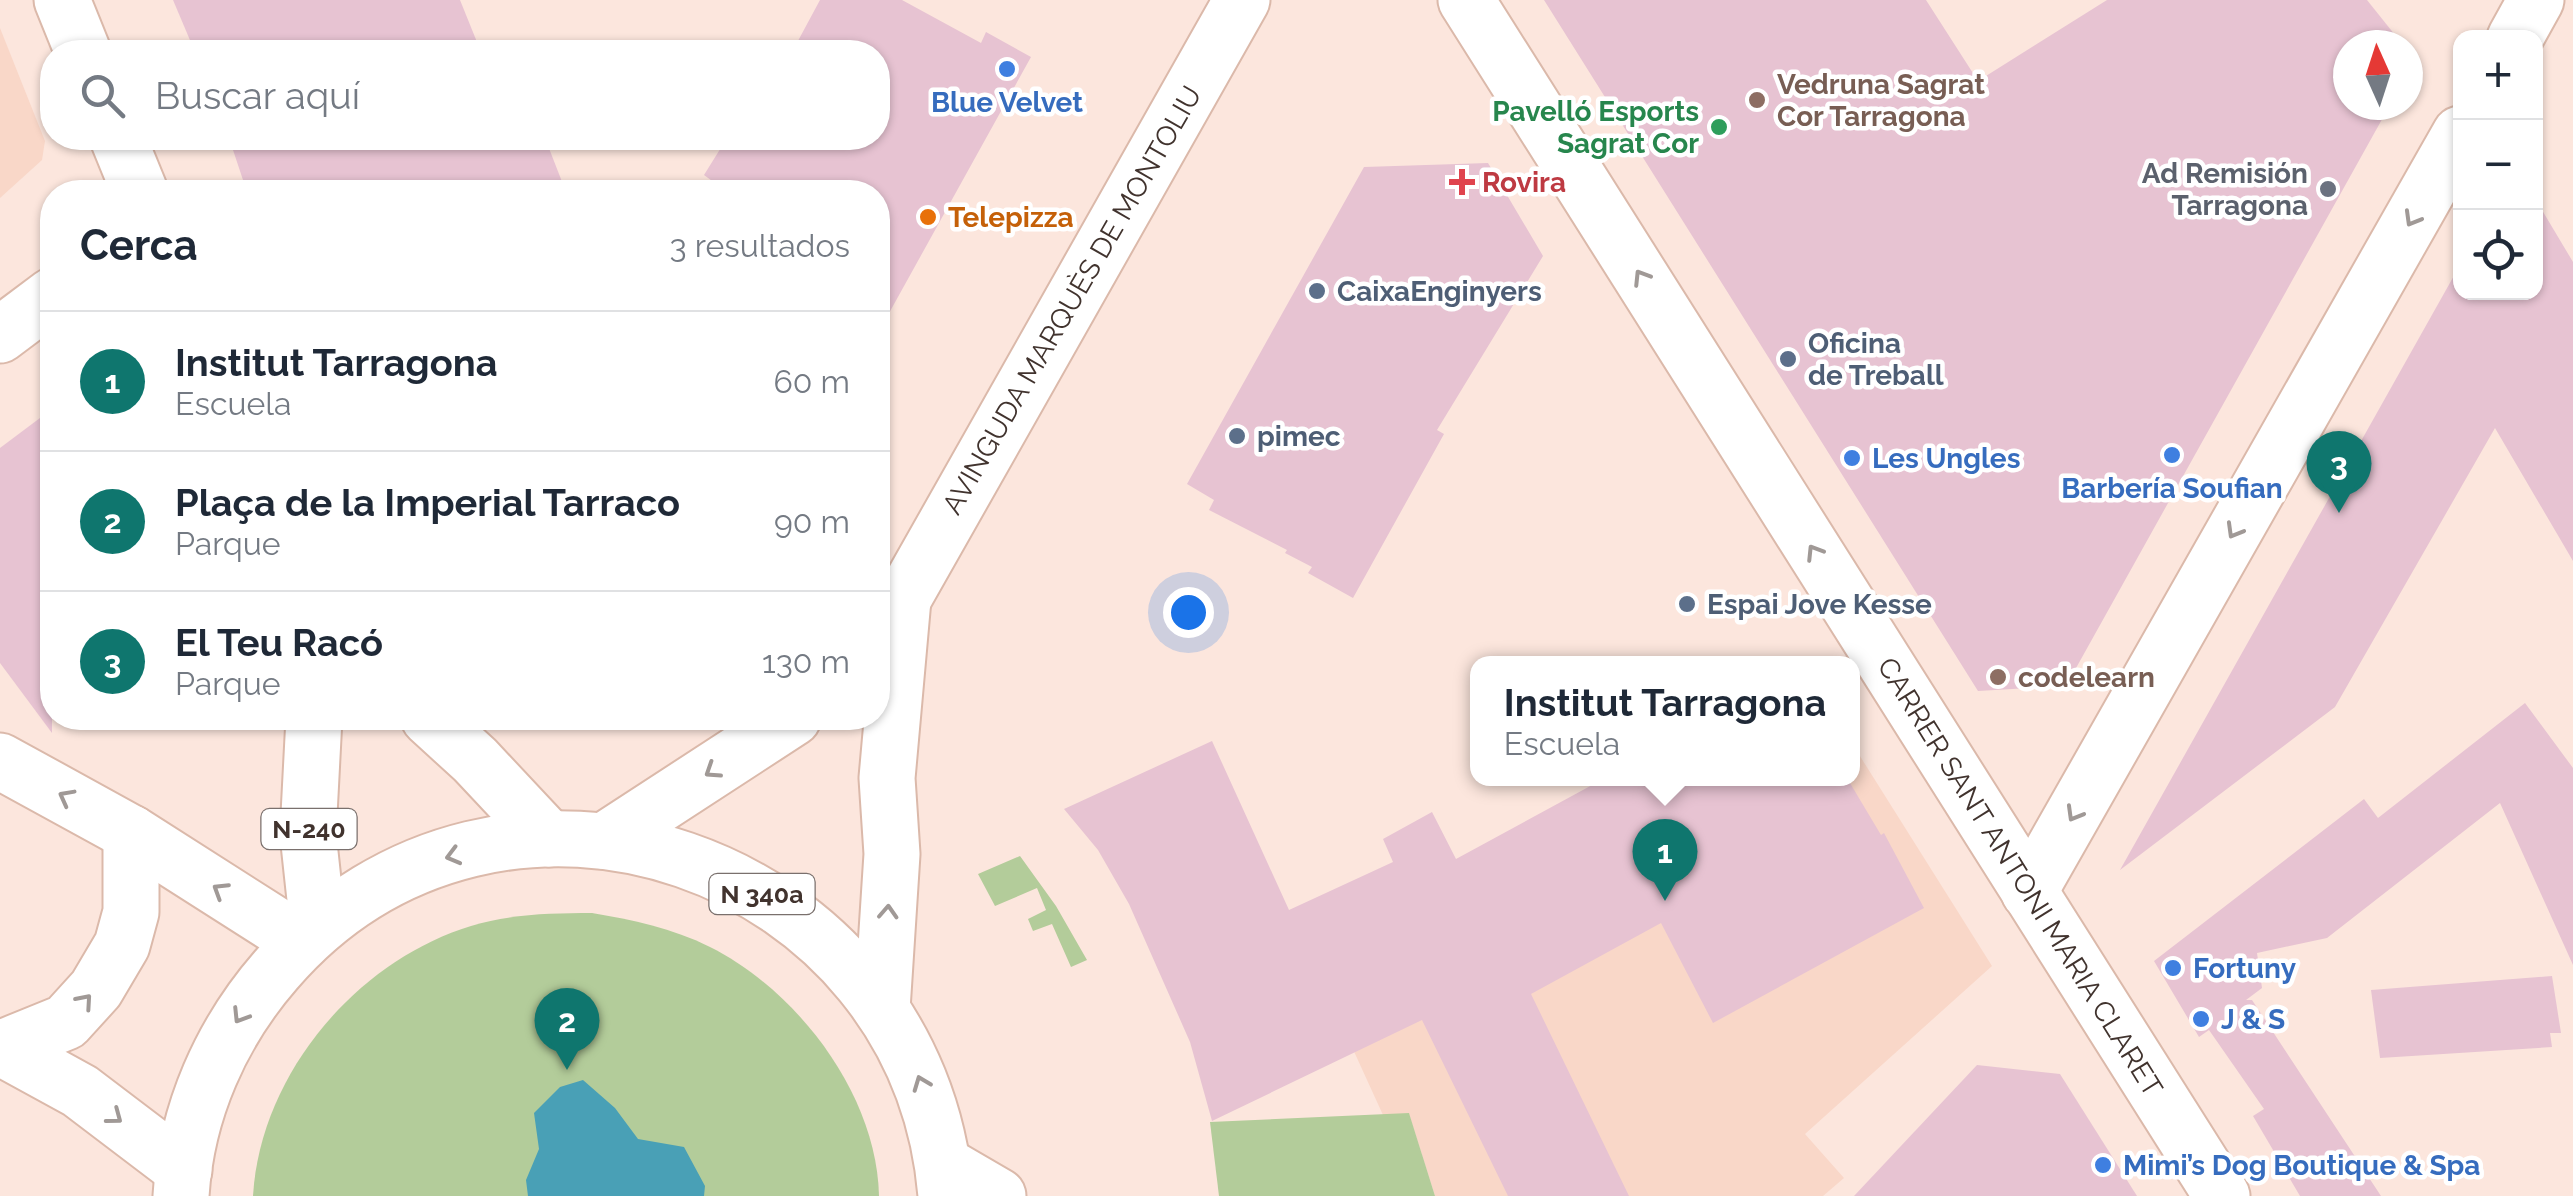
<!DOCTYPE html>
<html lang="es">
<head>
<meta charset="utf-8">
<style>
	:root { --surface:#fff; --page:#f2f2f3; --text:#1f2937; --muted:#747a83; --line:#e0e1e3; --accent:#0f766e }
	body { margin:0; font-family:Raleway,sans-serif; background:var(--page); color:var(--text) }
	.controls { position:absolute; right:30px; top:30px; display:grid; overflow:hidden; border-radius:20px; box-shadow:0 2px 8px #0004 }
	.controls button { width:90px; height:90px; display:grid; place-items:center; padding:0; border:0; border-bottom:2px solid var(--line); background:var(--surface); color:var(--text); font:50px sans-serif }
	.compass { position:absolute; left:2333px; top:30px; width:90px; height:90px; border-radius:50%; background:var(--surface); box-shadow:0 2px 8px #0004; rotate:357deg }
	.you { position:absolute; left:1188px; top:612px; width:35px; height:35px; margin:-25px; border:8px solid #fff; border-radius:50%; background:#1a73e8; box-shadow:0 0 0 15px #1a73e833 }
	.badge { display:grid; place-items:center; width:65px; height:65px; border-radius:50%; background:var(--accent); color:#fff; font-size:32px; font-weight:700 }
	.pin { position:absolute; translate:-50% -82px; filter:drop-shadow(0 2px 5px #0008) }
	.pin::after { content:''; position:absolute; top:52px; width:35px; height:30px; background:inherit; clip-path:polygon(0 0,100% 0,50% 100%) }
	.popup { position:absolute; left:1470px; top:656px; width:390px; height:130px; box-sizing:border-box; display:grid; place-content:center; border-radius:20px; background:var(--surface); filter:drop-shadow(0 2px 8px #0005); font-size:32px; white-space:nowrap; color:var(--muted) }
	.popup b { font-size:38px; color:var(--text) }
	.popup::after { content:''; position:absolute; left:50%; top:100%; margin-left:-20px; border:20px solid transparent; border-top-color:var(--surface) }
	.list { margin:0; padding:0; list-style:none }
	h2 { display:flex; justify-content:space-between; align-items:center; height:130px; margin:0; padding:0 40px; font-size:42px }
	h2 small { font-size:32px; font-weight:400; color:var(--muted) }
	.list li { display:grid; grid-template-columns:65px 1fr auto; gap:30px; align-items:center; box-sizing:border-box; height:140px; padding:0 40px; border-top:2px solid var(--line) }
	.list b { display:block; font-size:38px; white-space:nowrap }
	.list p { margin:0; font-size:32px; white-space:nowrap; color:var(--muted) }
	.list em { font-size:32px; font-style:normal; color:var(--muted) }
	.icon { flex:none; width:55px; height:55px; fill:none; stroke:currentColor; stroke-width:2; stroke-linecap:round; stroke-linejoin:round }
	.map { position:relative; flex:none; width:2573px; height:1196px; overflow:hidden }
	.search { position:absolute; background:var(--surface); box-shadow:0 2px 8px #0004; left:40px; top:40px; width:850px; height:110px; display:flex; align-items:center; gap:25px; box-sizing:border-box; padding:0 35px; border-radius:40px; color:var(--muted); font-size:38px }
	.panel { position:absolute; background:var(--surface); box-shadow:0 2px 8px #0004; left:40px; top:180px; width:850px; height:550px; border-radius:40px }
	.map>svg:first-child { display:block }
	.built { fill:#f9d7c8 }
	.green { fill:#b3cc9a }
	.water { fill:#49a0b6 }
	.building { fill:#e7c3d2 }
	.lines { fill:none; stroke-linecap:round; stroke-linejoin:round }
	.minor-casing { stroke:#dbb9aa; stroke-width:59 }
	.secondary-casing { stroke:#dbb9aa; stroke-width:59 }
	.primary-casing { stroke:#dbb9aa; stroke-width:59 }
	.minor { stroke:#fff; stroke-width:55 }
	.secondary { stroke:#fff; stroke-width:55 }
	.primary { stroke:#fff; stroke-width:55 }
	.oneway { stroke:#a09996 }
	.shop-dot { fill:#3f7fe0; stroke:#fff; stroke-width:4 }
	.education-dot { fill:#8d6e63; stroke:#fff; stroke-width:4 }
	.leisure-dot { fill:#2e9e5b; stroke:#fff; stroke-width:4 }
	.health-dot { fill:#e0444e; stroke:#fff; stroke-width:4 }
	.worship-dot { fill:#6b7280; stroke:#fff; stroke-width:4 }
	.food-dot { fill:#e8710a; stroke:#fff; stroke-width:4 }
	.service-dot { fill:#5c6f8a; stroke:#fff; stroke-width:4 }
	.labels { text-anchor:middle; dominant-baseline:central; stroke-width:9; stroke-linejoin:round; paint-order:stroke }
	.shield { fill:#fff; stroke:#7a706d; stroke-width:2.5 }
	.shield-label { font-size:25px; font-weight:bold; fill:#41332e }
	.education-label { font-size:28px; font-weight:bold; fill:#785e54; stroke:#fff; text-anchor:start }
	.shop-label { font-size:28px; font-weight:bold; fill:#366cbe; stroke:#fff; text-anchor:start }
	.leisure-label { font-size:28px; font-weight:bold; fill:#27864d; stroke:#fff; text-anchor:end }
	.worship-label { font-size:28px; font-weight:bold; fill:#5b616d; stroke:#fff; text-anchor:end }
	.health-label { font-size:28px; font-weight:bold; fill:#be3a42; stroke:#fff; text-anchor:start }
	.food-label { font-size:28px; font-weight:bold; fill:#c56008; stroke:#fff; text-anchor:start }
	.service-label { font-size:28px; font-weight:bold; fill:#4e5e75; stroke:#fff; text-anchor:start }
	.street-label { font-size:28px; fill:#41332e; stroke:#fff }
</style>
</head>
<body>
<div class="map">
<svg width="2573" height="1196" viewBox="0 0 2573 1196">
	<rect width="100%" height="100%" fill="#fce6dd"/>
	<g class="built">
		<path d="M0 28 45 141 42 160 0 198Z"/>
		<path d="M1853 745 1992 966 1805 1134 1844 1178 1823 1196H1435L1409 1114 1383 1115 1304 942 1605 779 1852 778Z"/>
	</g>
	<g class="green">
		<path d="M1020 856 1056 906 1087 960 1071 967 1052 924 1033 931 1028 919 1046 910 1037 888 995 906 978 874Z"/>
		<path d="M592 913C633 920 672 928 710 947 798 991 877 1095 879 1196H253C260 1075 356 961 471 926 511 914 551 913 592 913Z"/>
		<path d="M1409 1113 1435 1196H1219L1210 1122Z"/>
	</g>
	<path class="water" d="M583 1080 615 1108 638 1139 684 1147 705 1186 704 1196H528L526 1180 539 1149 534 1113 560 1087Z"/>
	<g class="building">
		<path d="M173 0H460L481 52H195Z"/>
		<path d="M820 0H902L981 43 986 32 1031 57 878 333V192H727L704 175 727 138H878V52H792Z"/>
		<path d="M1544 0H1926L1978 81 2107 0H2367L2403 45H2348V105H2390L2066 686 1978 691Z"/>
		<path d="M229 138H545L566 192H247Z"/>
		<path d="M1488 163 1543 256 1437 430 1444 434 1353 598 1308 573 1312 567 1285 553 1287 550 1209 510 1214 500 1187 484 1364 167Z"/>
		<path d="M2536 200 2573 262V561L2495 428 2335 707 2120 870 2460 265V292H2536Z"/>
		<path d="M52 409V733L0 663V448Z"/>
		<path d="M2525 703 2573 768V965L2500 803 2327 938 2257 953 2262 988 2246 1000H2252L2381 1196H2300L2253 1116 2264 1109 2209 1030 2199 1037 2154 961 2364 799 2378 818Z"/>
		<path d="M1212 741 1289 910 1393 862 1383 839 1432 812 1456 859 1605 778H1847L1881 835 1884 833 1924 908 1713 1023 1661 923 1531 994 1629 1196H1508L1422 1020 1212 1121 1190 1042 1129 904 1098 850 1064 809Z"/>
		<path d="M2552 976 2561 1033H2550L2552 1047 2380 1058 2371 990Z"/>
		<path d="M1977 1065 2060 1074 2137 1196H1854Z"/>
	</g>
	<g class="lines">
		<g class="minor-casing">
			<g id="minor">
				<path d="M1466 0 2222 1196"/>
				<path d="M2515 38 2536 0"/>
				<path d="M0 335 52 296"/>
				<path d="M878 627 903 599 1242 0"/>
				<path d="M0 761 131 833 302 942"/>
				<path d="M604 841 793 718"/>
				<path d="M2029 892 2460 134"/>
				<path d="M882 1009 892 854 887 778 903 599"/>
				<path d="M0 1047 80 1091 184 1170"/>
				<path d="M2 1048 66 1022 96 989 122 945 131 912V833"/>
			</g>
		</g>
		<g class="secondary-casing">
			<path id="secondary" d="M943 1164 998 1196"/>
		</g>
		<g class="primary-casing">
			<g id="primary">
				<path d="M62 0 83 52"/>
				<path d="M118 138 140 192"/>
				<path d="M314 718 308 834 318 927"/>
				<path d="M429 718 475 760 549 839"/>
				<path d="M181 1196C186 1112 221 1033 276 970 499 712 919 859 946 1196"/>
			</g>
		</g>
		<use href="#minor" class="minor"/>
		<use href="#secondary" class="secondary"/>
		<use href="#primary" class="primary"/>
	</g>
	<defs><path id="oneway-chevron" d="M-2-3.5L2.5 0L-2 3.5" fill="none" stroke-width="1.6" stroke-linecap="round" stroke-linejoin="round" transform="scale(2.5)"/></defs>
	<g class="oneway">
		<use href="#oneway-chevron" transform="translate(2412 219) rotate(120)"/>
		<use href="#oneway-chevron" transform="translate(1641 277) rotate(-122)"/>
		<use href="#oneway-chevron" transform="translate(2234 531) rotate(120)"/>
		<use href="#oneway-chevron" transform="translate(1814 552) rotate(-122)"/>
		<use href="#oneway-chevron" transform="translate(712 771) rotate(147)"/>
		<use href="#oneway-chevron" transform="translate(66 797) rotate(-152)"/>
		<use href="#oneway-chevron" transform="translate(2074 814) rotate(120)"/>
		<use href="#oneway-chevron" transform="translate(453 856) rotate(165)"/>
		<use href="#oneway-chevron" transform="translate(220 890) rotate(-148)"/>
		<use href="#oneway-chevron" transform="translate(888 912) rotate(-87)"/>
		<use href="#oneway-chevron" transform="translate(85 1001) rotate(-49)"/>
		<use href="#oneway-chevron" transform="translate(240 1016) rotate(122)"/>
		<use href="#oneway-chevron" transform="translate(921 1083) rotate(-111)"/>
		<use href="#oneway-chevron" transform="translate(115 1117) rotate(37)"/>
	</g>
	<g class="shop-dot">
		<circle cx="1007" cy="69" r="10"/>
		<circle cx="2172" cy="455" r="10"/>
		<circle cx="1852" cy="458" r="10"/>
		<circle cx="2173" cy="968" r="10"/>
		<circle cx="2201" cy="1019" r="10"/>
		<circle cx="2103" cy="1165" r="10"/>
	</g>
	<g class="education-dot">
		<circle cx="1757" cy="100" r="10"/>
		<circle cx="1998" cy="677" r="10"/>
	</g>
	<circle class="leisure-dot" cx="1719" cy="127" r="10"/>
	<path class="health-dot" d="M1457 167h10v10h10v10h-10v10h-10v-10h-10v-10h10z"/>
	<circle class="worship-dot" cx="2328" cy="189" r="10"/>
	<circle class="food-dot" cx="928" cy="217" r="10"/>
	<g class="service-dot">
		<circle cx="1317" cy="291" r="10"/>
		<circle cx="1788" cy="359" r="10"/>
		<circle cx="1237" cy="436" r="10"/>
		<circle cx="1687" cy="604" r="10"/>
	</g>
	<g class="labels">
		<g class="shield">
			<rect x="261.5" y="809" width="95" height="40" rx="8"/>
			<rect x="709.5" y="874" width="105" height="40" rx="8"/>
		</g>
		<g class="shield-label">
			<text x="309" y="829">N-240</text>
			<text x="762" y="894">N 340a</text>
		</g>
		<g class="education-label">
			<text x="1777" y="84">Vedruna Sagrat<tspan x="1777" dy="32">Cor Tarragona</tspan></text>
			<text x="2018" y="677">codelearn</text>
		</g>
		<g class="shop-label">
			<text x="1007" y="102" text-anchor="middle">Blue Velvet</text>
			<text x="1872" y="458">Les Ungles</text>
			<text x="2172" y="488" text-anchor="middle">Barbería Soufian</text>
			<text x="2193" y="968">Fortuny</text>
			<text x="2221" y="1019">J &amp; S</text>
			<text x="2123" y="1165">Mimi’s Dog Boutique &amp; Spa</text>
		</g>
		<g class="leisure-label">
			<text x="1699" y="111">Pavelló Esports<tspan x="1699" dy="32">Sagrat Cor</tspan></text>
		</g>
		<g class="worship-label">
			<text x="2308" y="173">Ad Remisión<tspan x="2308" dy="32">Tarragona</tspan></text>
		</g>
		<g class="health-label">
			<text x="1482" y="182">Rovira</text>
		</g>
		<g class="food-label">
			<text x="948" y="217">Telepizza</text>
		</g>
		<g class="service-label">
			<text x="1337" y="291">CaixaEnginyers</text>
			<text x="1808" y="343">Oficina<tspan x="1808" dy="32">de Treball</tspan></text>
			<text x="1257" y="436">pimec</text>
			<text x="1707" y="604">Espai Jove Kesse</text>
		</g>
		<g class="street-label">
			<text transform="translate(1072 300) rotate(-60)">AVINGUDA MARQUÈS DE MONTOLIU</text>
			<text transform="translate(2020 877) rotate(58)">CARRER SANT ANTONI MARIA CLARET</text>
		</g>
	</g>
</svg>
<div class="controls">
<button>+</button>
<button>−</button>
<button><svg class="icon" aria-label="locate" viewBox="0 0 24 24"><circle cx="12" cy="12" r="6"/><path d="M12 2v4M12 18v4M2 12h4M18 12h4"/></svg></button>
</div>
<svg class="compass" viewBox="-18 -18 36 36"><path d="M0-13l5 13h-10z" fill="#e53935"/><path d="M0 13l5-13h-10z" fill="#747a83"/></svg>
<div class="you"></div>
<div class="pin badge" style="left:1665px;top:901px">1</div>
<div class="popup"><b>Institut Tarragona</b>Escuela</div>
<div class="pin badge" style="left:567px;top:1070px">2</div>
<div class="pin badge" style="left:2339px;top:513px">3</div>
<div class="search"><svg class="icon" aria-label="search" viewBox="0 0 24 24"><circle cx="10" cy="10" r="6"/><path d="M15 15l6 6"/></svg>Buscar aquí</div>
<section class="panel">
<h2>Cerca<small>3 resultados</small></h2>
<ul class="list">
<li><span class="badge">1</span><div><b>Institut Tarragona</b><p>Escuela</p></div><em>60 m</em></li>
<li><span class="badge">2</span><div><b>Plaça de la Imperial Tarraco</b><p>Parque</p></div><em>90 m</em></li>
<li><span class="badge">3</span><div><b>El Teu Racó</b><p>Parque</p></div><em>130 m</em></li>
</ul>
</section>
</div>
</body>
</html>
